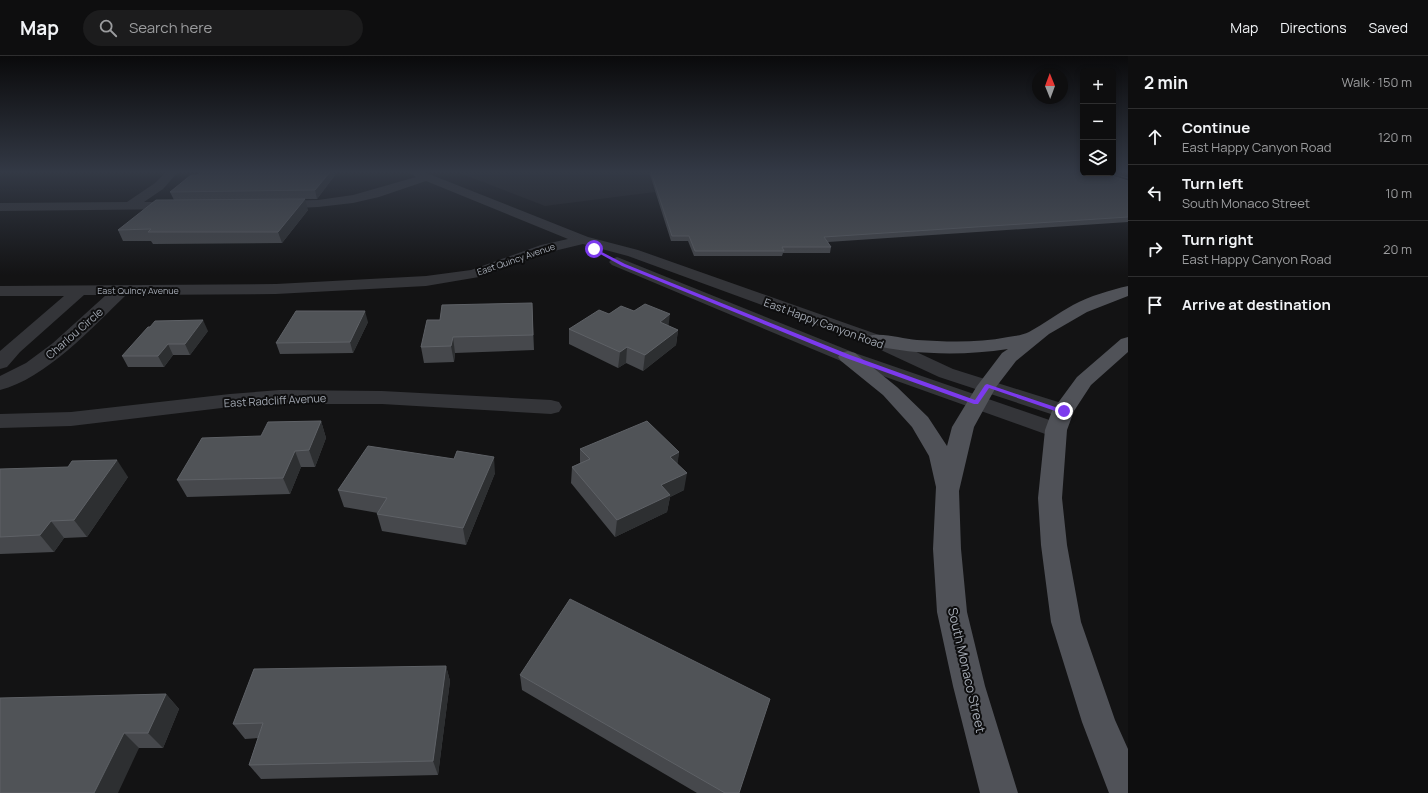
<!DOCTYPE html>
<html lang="en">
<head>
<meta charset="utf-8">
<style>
	:root { --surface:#0e0e0f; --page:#1c1c1d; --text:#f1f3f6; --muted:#9b9c9e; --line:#2e2e2f }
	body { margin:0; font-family:Manrope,sans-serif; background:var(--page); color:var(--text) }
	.controls { position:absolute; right:12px; top:12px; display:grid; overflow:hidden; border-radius:6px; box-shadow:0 2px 6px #0003 }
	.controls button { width:36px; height:36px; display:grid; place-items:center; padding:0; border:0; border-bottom:1px solid var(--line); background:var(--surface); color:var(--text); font:20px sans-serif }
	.compass { position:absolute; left:1032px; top:12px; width:36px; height:36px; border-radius:50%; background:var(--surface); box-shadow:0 2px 6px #0003; rotate:359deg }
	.stop { position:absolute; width:12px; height:12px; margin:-9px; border:3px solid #7c3aed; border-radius:50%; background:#fff }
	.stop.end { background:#7c3aed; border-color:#fff; box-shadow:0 1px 4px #0008 }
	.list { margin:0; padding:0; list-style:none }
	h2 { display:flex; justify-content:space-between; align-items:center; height:52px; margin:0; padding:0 16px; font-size:17px }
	h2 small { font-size:13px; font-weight:400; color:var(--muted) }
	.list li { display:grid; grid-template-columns:26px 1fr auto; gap:12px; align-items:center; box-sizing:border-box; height:56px; padding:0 16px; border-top:1px solid var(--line) }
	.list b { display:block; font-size:15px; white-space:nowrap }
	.list p { margin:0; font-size:13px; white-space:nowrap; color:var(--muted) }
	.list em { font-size:13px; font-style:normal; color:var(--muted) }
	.icon { flex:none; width:22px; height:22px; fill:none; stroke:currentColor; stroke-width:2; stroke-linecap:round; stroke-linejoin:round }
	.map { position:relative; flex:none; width:1128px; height:737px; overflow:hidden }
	header { display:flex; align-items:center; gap:24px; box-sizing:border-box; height:56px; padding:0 20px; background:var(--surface); border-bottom:1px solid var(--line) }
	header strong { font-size:19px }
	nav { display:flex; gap:22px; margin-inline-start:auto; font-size:14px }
	.search { width:280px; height:36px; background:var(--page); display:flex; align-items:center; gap:10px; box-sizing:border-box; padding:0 14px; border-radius:22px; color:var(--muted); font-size:15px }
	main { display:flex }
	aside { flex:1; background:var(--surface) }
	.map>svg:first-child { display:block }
	.built { fill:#1f1f21 }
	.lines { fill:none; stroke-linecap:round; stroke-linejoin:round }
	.minor { fill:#343539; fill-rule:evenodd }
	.major { fill:#505258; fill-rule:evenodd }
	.tram { stroke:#4b4d52; stroke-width:1 }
	.wall { fill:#46484c }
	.shaded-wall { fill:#2d2f31 }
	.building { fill:#505357; stroke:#5e6166 }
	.route { fill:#7c3aed }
	.labels { text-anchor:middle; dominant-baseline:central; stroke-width:4; stroke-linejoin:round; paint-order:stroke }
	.far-street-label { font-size:9px; fill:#a5abb5; stroke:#0e0e0f }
	.street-label { font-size:11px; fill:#a5abb5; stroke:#0e0e0f }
	.near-street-label { font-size:13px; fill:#a5abb5; stroke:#0e0e0f }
</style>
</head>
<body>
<header>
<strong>Map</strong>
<div class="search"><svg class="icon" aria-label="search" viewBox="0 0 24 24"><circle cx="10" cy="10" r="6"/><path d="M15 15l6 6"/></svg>Search here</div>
<nav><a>Map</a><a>Directions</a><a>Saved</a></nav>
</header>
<main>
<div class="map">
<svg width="1128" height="737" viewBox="0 0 1128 737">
	<rect width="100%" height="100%" fill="#131314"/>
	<path class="built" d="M457 116H649L655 136 545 150Z"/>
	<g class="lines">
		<g class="minor">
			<path d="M166 116H178L163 133 144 146H177L182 147 184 150 182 153 0 155V147L127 146 155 127Z"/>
			<path d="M408 116H424L588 181 638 194 882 280 953 313 1071 350 1074 355 1071 360 1063 362 939 321 868 288 628 200 583 188 550 196 479 221 426 230 276 238 126 239C93 271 45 323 0 334V320L26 307 53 287 106 239H84L20 296 7 311 0 313V295L64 240H0V230L276 228 426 220 471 214 541 189 568 183 426 125 379 141 353 147 318 151 277 153 272 152 270 149 272 146 277 145 318 144 353 139 416 121Z"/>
			<path d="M617 201 855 297 1064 369 1067 374 1064 379 1056 381 1048 379 841 305 612 209 609 206 612 203Z"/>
			<path d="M280 334 382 335 551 344 559 346 562 351 559 356 551 358 382 348H280L230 351 71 370 0 372V358L71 356 230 338Z"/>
		</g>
		<g class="major">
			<path d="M1128 230V240L1087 256 1049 278 1016 305 996 331 974 371 959 435 961 493 967 556 985 630 1018 737H980L953 630 937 556 933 493 936 431 929 400 912 371 883 339 841 305 838 301 841 297 848 295 855 297 897 331 928 361 947 390 952 371 977 330 1002 297 1008 293C962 300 913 299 868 288L866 284 868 280C883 276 902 283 917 284 948 286 978 287 1008 281 1015 280 1023 279 1029 276 1044 268 1058 257 1073 249 1090 240 1110 234 1128 230Z"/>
			<path d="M1128 281V296L1091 329 1074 355 1067 374 1062 442 1067 489 1081 566 1115 664 1128 693V737H1109L1082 666 1051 566 1041 489 1038 442 1045 374 1052 355 1077 321 1121 283Z"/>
		</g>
		<path class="tram" d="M1110 117 1128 122"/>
	</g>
	<g class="wall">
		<path d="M649 116H1083L1128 125V166L828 186 831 191 830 197H783L782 200H694L688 185H671Z"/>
		<path d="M335 119 317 143H262L308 154 282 187 153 188 151 185H123L118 174 174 144 170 136Z"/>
		<path d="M532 247 534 294 455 297 454 306 424 307 421 291 440 264Z"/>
		<path d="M609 258 669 270 678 274 676 289 643 315 626 307 618 312 569 288V273Z"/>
		<path d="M368 266 353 297 280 298 276 287Z"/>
		<path d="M208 275 190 299H173L164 311H128L122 300Z"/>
		<path d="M321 365 326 382 315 411H301L290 438 187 441 177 424 261 380Z"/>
		<path d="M580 393 679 396 677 408 684 434 670 441 667 456 615 481 571 427 572 411 580 407Z"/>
		<path d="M0 413 128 421 87 481 64 482 54 496 0 498Z"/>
		<path d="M495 417 466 489 382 475 377 458 378 457 344 451 338 434Z"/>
		<path d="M446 610 450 625 438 719 261 723 249 709 258 682 245 683 233 668Z"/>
		<path d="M520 619 739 737H697L522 634Z"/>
		<path d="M166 638 179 653 163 692H139L0 737Z"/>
	</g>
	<g class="shaded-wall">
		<path d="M330 116H334L335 119 317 143 315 134Z"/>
		<path d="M305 143 308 154 282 187 278 176Z"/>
		<path d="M365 255 368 266 353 297 350 286Z"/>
		<path d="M670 258 668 274 660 266Z"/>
		<path d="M203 264 208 275 190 299 185 288Z"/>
		<path d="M678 274 676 289 643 315 645 299Z"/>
		<path d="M453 281 455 297 454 306 451 290Z"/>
		<path d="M168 288 173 299 164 311 158 300Z"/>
		<path d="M627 291 626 307 618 312 620 296Z"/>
		<path d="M321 365 326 382 315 411 309 394Z"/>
		<path d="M295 395 301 411 290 438 283 422Z"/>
		<path d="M679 396 677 413 670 401Z"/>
		<path d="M494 401 495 417 466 489 463 472Z"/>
		<path d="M117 404 128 421 87 481 74 464Z"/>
		<path d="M687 417 684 434 670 441 667 456 615 481 617 464 661 429Z"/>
		<path d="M51 465 64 482 54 496 40 479Z"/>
		<path d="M446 610 450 625 438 719 433 705Z"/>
		<path d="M166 638 179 653 163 692 148 677Z"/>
		<path d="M124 677 139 692 118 737H94Z"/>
	</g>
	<g class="building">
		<path d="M202 116H330L315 134 170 136 191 119H197Z"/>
		<path d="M651 116H1083V117H1103L1128 125V161L824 181 831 191H782L784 195H695L689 180H672Z"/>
		<path d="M305 143 278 176H148L151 173 118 174 156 144Z"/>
		<path d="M532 247 533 279 453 281 451 290 421 291 427 264H440L442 249Z"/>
		<path d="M645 248 670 258 660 266 678 274 645 299 627 291 620 296 569 273 599 254 609 258 621 250 634 255Z"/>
		<path d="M296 255H365L350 286 276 287Z"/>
		<path d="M203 264 185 288H168L158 300H122L148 271H150L155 265Z"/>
		<path d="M321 365 309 394 295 395 283 422 177 424 202 382 261 380 268 366Z"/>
		<path d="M647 365 679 396 670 401 687 417 661 429 670 439 617 464 572 411 590 403 580 393Z"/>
		<path d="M368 390 454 403 457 395 494 401 463 472 377 458 387 442 338 434Z"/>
		<path d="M117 404 74 464 51 465 40 479 0 481V413L68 411 72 405Z"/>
		<path d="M570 543 770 643 739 737H725L520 619Z"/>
		<path d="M446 610 433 705 249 709 263 667 233 668 254 613Z"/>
		<path d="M166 638 148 677H124L94 737H0V642Z"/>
	</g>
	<linearGradient id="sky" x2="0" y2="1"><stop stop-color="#0a0a0b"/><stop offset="0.53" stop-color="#333945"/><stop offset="1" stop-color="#333945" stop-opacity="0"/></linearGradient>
	<rect width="1128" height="219" fill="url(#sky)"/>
	<path class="route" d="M594 192 625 208 850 299 975 344 985 329 987 328 1067 355 1061 357 989 332 978 348H974L846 302 622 210 593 194Z"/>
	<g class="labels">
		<g class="far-street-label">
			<text transform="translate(516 203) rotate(-19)">East Quincy Avenue</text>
			<text x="138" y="234">East Quincy Avenue</text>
		</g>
		<g class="street-label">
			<text transform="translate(824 267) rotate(20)">East Happy Canyon Road</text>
			<text transform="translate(74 277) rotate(-41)">Charlou Circle</text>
			<text transform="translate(275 344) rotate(-3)">East Radcliff Avenue</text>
		</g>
		<g class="near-street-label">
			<text transform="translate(967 614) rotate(77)">South Monaco Street</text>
		</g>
	</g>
</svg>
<div class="controls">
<button>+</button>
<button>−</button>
<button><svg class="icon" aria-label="layers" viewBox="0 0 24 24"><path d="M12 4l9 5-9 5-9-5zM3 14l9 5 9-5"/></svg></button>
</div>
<svg class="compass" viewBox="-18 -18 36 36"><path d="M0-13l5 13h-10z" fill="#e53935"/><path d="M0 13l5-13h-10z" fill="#9b9c9e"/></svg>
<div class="stop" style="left:594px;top:193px"></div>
<div class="stop end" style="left:1064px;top:355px"></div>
</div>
<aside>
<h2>2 min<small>Walk · 150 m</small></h2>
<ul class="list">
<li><svg class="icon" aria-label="ahead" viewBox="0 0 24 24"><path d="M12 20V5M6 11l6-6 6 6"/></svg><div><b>Continue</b><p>East Happy Canyon Road</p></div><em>120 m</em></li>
<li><svg class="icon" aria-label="left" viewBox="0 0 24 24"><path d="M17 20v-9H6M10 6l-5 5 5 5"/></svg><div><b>Turn left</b><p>South Monaco Street</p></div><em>10 m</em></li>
<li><svg class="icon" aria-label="right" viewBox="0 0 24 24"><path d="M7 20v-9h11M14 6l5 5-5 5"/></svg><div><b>Turn right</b><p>East Happy Canyon Road</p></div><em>20 m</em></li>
<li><svg class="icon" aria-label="arrive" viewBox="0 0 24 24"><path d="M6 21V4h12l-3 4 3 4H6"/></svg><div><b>Arrive at destination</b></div></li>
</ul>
</aside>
</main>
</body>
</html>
